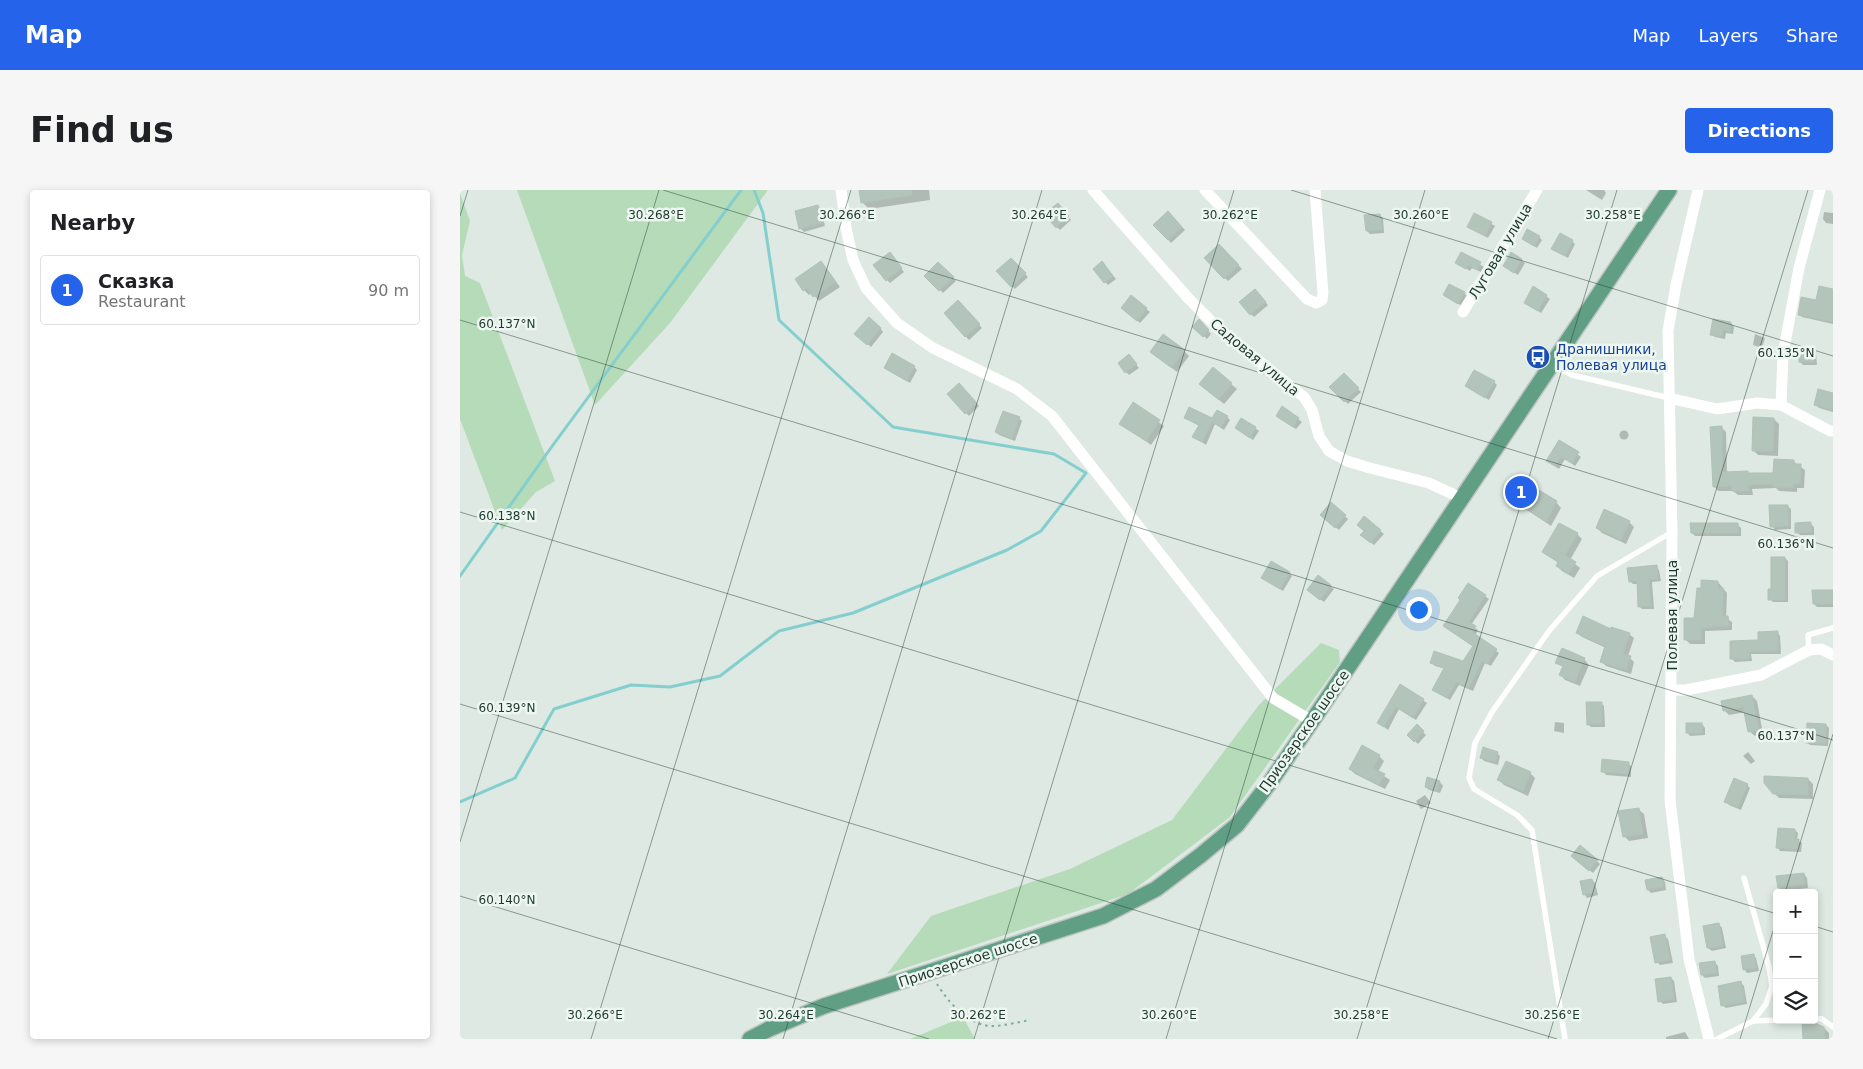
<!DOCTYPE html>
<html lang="en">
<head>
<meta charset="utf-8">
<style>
	:root { --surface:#fff; --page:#f6f6f6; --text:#202124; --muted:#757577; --line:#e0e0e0; --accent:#2563eb }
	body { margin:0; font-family:"DejaVu Sans",sans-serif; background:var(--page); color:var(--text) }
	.controls { position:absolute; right:15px; bottom:15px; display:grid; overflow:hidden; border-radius:5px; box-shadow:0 2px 8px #0003 }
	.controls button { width:45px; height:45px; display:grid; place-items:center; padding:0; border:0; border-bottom:1px solid var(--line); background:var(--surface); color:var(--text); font:25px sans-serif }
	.you { position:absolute; left:958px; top:419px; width:18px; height:18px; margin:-12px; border:4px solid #fff; border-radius:50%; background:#1a73e8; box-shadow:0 0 0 8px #1a73e833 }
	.badge { display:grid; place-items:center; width:32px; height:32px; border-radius:50%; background:var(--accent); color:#fff; font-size:16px; font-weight:700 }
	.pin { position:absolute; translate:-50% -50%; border:2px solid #fff; box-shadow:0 1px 5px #0006 }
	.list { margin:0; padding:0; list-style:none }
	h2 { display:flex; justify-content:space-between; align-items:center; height:65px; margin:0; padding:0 20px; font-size:21px }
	h2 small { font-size:16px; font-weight:400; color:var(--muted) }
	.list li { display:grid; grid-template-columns:32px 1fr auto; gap:15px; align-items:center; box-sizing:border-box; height:70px; margin:0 10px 10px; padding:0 10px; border:1px solid var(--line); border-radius:5px }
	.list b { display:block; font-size:19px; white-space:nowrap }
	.list p { margin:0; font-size:16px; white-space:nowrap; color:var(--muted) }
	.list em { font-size:16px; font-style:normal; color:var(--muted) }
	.icon { flex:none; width:28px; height:28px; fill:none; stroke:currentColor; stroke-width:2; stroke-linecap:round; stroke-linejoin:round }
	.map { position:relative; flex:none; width:1373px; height:849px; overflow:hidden; border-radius:5px }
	header { display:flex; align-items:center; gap:30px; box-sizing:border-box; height:70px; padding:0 25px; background:var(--accent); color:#fff }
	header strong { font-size:24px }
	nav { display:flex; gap:28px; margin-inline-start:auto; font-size:18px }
	.intro { display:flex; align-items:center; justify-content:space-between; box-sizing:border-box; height:120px; padding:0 30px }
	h1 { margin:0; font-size:35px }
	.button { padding:12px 22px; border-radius:5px; background:var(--accent); color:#fff; font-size:18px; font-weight:700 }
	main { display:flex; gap:30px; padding:0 30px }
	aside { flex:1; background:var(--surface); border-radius:5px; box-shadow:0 2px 8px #0003 }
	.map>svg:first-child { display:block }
	.green { fill:#b5dbb9 }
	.shadow { fill:#0003 }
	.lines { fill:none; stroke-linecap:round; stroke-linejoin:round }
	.stream { stroke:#84cfce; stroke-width:3 }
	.building { fill:#b3c4ba; stroke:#b0c2b8 }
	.primary-casing { stroke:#bcc3c0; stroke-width:18 }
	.path { stroke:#7dad96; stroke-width:2; stroke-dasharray:2.5 4; stroke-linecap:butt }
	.lane { stroke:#fff; stroke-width:5.5 }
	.street { stroke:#fff; stroke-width:11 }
	.primary { stroke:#619f85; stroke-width:15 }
	.ticks { fill:none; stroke:#1f382d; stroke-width:1; stroke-opacity:0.45 }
	.labels { text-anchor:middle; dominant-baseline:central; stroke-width:5; stroke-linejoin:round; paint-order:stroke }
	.street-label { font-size:14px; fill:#1f382d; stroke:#edf6f0 }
	.transit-label { font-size:14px; fill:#164399; stroke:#edf6f0; text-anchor:start }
	.ticks-label { font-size:12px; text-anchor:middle; fill:#1f382d; stroke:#edf6f0; stroke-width:5; stroke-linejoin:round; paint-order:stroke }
</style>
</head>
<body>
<header>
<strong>Map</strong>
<nav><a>Map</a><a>Layers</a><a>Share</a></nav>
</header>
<div class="intro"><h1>Find us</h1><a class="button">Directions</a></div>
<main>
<aside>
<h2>Nearby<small></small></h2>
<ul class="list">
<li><span class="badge">1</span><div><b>Сказка</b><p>Restaurant</p></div><em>90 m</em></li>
</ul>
</aside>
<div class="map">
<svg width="1373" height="849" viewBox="0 0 1373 849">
	<rect width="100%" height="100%" fill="#dde9e2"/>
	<g class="green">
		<path d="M57 0H308L210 133 135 215Z"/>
		<path d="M0 3 10 31 2 65 5 86 20 93 95 291 76 302 42 340 0 229Z"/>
		<path d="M861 453 879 460 880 472 770 627 668 704 427 784 471 726 610 679 712 630 799 515Z"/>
		<path d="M503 827 515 849H450Z"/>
	</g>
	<g class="shadow">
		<path d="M400 0H469L470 10 409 19 402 12Z"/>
		<path d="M1126 0H1144L1146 3 1142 10Z"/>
		<path d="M357 16 361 19 365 36 344 42 341 39 336 22Z"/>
		<path d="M601 18 611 30 600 40 597 37Z"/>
		<path d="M708 22 725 40 711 53 695 35Z"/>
		<path d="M1364 22 1373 23V34L1366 33 1363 29Z"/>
		<path d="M1015 24 1035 36 1028 48 1009 37Z"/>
		<path d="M920 25 923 28 924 43 910 44 907 41Z"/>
		<path d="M1079 47 1082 50 1077 58 1063 49Z"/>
		<path d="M1112 51 1115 54 1108 68 1093 59Z"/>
		<path d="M759 55 782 79 768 91 746 68Z"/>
		<path d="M1002 63 1024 77 1021 82 1012 78 1010 81 997 73Z"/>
		<path d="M1052 64 1065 73 1058 85 1044 76Z"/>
		<path d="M433 67 444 82 430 93 427 90Z"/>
		<path d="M551 69 568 87 555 99 538 81Z"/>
		<path d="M361 72 380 97 359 111 352 103 349 105 344 100Z"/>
		<path d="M478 73 496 91 483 103 466 86Z"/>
		<path d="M645 76 656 89 648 95 645 92Z"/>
		<path d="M1074 98 1090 109 1081 123 1069 115Z"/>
		<path d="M1373 100V134L1342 127 1339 124Z"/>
		<path d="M1004 103 1007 106 1002 116 984 105Z"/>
		<path d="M798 104 808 115 794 127 791 124Z"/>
		<path d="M672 107 690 122 680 133 666 121Z"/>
		<path d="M498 112 522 138 509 150 485 124Z"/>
		<path d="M739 131 751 144 747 149 734 137Z"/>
		<path d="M1254 131 1271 133 1274 137 1273 144 1266 143 1265 149 1255 147 1252 144Z"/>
		<path d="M420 138 423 142 411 157 399 147Z"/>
		<path d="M1295 144 1305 148 1302 158 1293 155Z"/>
		<path d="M1353 160 1356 163 1357 175H1343L1340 172Z"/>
		<path d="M724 161 729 166 717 182 691 162Z"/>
		<path d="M672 169 679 178 669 185 666 182Z"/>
		<path d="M454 177 457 180 450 193 425 178Z"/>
		<path d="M753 179 777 199 764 214 746 199Z"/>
		<path d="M884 185 901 202 888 214 871 197Z"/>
		<path d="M1034 192 1037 195 1029 210 1006 196Z"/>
		<path d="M499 195 519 216 509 226 488 204Z"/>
		<path d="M1373 204V222L1359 218 1356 215Z"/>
		<path d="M673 214 704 236 691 255 661 233Z"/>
		<path d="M725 227 752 230 767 227 770 230 764 240 755 234 746 255 734 247 739 236Z"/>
		<path d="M559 228 562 231 555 251 539 245 536 242Z"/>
		<path d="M820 229H838L842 232 836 239Z"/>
		<path d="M1314 229 1319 234 1318 266 1298 265 1293 260Z"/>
		<path d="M1261 237 1266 242 1267 283 1287 282 1290 285 1314 284 1333 271 1345 280 1344 298H1337V302L1319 301 1316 298 1292 299 1293 305H1278L1273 301H1258L1254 296Z"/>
		<path d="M776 238H795L799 241 793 250Z"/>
		<circle cx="1164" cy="245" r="4.5"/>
		<path d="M1100 252 1121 267 1115 276 1105 269 1099 279 1091 274Z"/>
		<path d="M1054 310 1096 312 1101 318 1091 336Z"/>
		<path d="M871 314 888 329 879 340 861 325Z"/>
		<path d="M1327 316 1331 319V339L1315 340 1312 336Z"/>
		<path d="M904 328 924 344 914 355 905 348Z"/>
		<path d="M1169 332 1174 337 1166 354 1142 343 1137 338Z"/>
		<path d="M1350 333 1354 337V345H1340L1336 342Z"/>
		<path d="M1278 335 1281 338V346H1235L1232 343Z"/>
		<path d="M1117 344 1122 349 1110 370 1120 378 1114 388 1102 381 1097 376 1099 373 1083 362Z"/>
		<path d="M1325 368 1328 371V412H1313L1310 409 1312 401Z"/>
		<path d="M1196 376 1199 380 1201 391 1192 392 1194 419H1182L1179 416 1178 394H1173L1170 391Z"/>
		<path d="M829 383 832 386 823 401 802 388Z"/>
		<path d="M858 387 874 399 864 412 852 403Z"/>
		<path d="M1258 392 1267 403 1266 428 1272 432V440L1245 441V454H1230L1226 450 1236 429 1242 399Z"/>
		<path d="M1008 395 1029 409 1011 435 1018 440 1015 446 1039 463 1031 476 1025 473 1013 501 999 495 990 510 973 499 985 479 975 476 972 473H1003L1014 457 984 436 1002 410Z"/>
		<path d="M1373 401V417H1357L1354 414Z"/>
		<path d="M1152 440 1169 444 1174 448 1168 466 1174 472 1171 484 1146 476 1142 472 1146 458 1122 447 1117 442Z"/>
		<path d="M1317 442 1320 446 1321 464H1291L1292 471 1275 472 1272 469Z"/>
		<path d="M1124 469 1129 475 1120 496 1105 490 1100 484 1103 477 1097 473Z"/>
		<path d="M940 495 967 513 956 530 939 519 928 540 919 533Z"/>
		<path d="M1292 506 1297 511 1303 544 1295 546 1289 541 1286 522 1269 525 1264 520Z"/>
		<path d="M1141 513 1144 516 1145 537H1131L1128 534Z"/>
		<path d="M1095 532 1104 533V543L1094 541Z"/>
		<path d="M1242 534 1245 538V545L1230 546 1227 542Z"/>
		<path d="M1366 535 1369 538 1368 556 1350 555 1347 552Z"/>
		<path d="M957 536 966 545 958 554 949 545Z"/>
		<path d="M1288 562 1295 571 1291 574 1283 566Z"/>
		<path d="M1037 563 1040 566 1038 575 1024 571 1021 568Z"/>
		<path d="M919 566 924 571 918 582 930 590 925 599 895 584 890 579Z"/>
		<path d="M1168 573 1171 576V587L1146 585 1143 581Z"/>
		<path d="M1070 583 1075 588 1068 606 1044 595 1039 590Z"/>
		<path d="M968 589 980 592 983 596 980 603 969 600 966 597Z"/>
		<path d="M1348 589 1353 594V609L1319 608 1314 603Z"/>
		<path d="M1287 595 1290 598 1281 620 1269 615 1266 612Z"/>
		<path d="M965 605 971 613 961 619 956 611Z"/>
		<path d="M1178 619 1184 624 1188 648 1169 651 1164 646Z"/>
		<path d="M1335 640 1338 643 1337 650 1342 653 1341 662 1320 661 1317 657Z"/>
		<path d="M1116 669 1137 671 1140 674 1133 683Z"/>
		<path d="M1344 684 1347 688 1348 698 1322 701 1319 698Z"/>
		<path d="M1202 688 1205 692 1206 700 1191 703 1188 700Z"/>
		<path d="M1132 690 1135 693 1138 705 1127 708 1124 704Z"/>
		<path d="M1259 734 1262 738 1266 758 1252 761 1248 758Z"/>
		<path d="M1204 746 1208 749 1213 773 1200 775 1197 772Z"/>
		<path d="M1293 765 1296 768 1299 781 1287 783 1284 779Z"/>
		<path d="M1255 773 1258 776 1259 786 1245 788 1242 785Z"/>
		<path d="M1211 788 1214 791 1217 812 1203 814 1200 811Z"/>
		<path d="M1281 793 1284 796 1287 814 1266 818 1262 815Z"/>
		<path d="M1364 838 1369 843V849H1344Z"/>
		<path d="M1225 842 1229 849H1206V847Z"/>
	</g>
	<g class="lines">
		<g class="stream">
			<path d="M0 386 93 255 281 0"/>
			<path d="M0 612 55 588 94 519 171 495 210 497 260 486 319 441 393 423 547 360 581 341 626 283 594 264 433 237 319 130 303 23 294 0"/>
		</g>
	</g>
	<g class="building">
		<path d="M399 0H451L452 5 401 13Z"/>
		<path d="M598 13 609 26 596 38 584 24Z"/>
		<path d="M358 15 363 33 339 39 335 21Z"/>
		<path d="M708 21 722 37 708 50 693 35Z"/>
		<path d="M1014 23 1032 32 1025 46 1007 37Z"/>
		<path d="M920 24 922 40 906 41 904 25Z"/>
		<path d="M1067 39 1080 46 1074 56 1062 49Z"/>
		<path d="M1100 43 1113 50 1105 66 1091 59Z"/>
		<path d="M759 54 779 75 764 89 744 68Z"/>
		<path d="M430 62 442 78 426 91 413 75Z"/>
		<path d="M1001 62 1021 72 1017 80 1008 75 1006 79 995 73Z"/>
		<path d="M1051 62 1062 69 1054 83 1043 76Z"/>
		<path d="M551 68 566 83 551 97 536 81Z"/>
		<path d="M361 71 376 92 353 107 347 98 343 101 335 89Z"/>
		<path d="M642 71 653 86 644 93 633 79Z"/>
		<path d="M478 72 494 87 479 101 464 86Z"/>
		<path d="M989 94 1005 102 998 114 983 105Z"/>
		<path d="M1073 96 1087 105 1078 121 1064 113Z"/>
		<path d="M1359 96 1373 99V132L1338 125 1341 107 1356 110Z"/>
		<path d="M795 99 806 112 790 125 779 112Z"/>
		<path d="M671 105 687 118 677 131 661 118Z"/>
		<path d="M498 110 520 134 505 147 484 123Z"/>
		<path d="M409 127 421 138 407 155 394 144Z"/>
		<path d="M739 129 749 140 743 147 732 137Z"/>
		<path d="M1253 129 1271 132 1270 142 1263 140 1262 147 1250 145Z"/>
		<path d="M703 144 725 160 712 178 690 162Z"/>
		<rect x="1339" y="158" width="15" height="14"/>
		<path d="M432 163 455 176 447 191 424 178Z"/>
		<path d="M669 164 677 174 665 183 658 173Z"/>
		<path d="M753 177 772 193 759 210 739 194Z"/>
		<path d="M1014 180 1035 191 1025 208 1005 196Z"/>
		<path d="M884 183 899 198 884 212 869 197Z"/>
		<path d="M499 193 517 213 505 224 487 204Z"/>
		<path d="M1358 199 1373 203V220L1354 215Z"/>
		<path d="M673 212 700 230 686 251 659 234Z"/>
		<path d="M822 216 839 228 833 237 816 226Z"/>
		<path d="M729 217 752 228 757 220 768 226 761 237 752 232 742 252 732 247 739 235 724 228Z"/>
		<path d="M543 221 560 227 552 249 535 242Z"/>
		<path d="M1293 227 1314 228 1313 261H1292Z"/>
		<path d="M781 228 796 237 790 248 775 238Z"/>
		<path d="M1262 236 1263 282 1288 281V283H1313L1314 269 1334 270V274H1341L1340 294H1333V298L1313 297V294L1288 295 1289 301H1272L1271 296 1253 297 1250 237Z"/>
		<path d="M1099 250 1119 262 1112 273 1101 267 1095 276 1086 271Z"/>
		<path d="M1064 291 1097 311 1086 332 1052 310Z"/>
		<path d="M871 312 886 325 875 338 860 325Z"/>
		<path d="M1309 315H1328L1329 336 1310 337Z"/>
		<path d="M1144 319 1170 331 1161 350 1136 338Z"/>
		<path d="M904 326 921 340 911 353 900 345 904 341 897 335Z"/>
		<path d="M1351 332V342L1335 343V333Z"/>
		<path d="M1099 333 1118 343 1105 365 1116 372 1109 383 1096 376 1098 372 1082 362Z"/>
		<path d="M1230 333H1278L1279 343H1231Z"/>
		<path d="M1311 367H1325V410H1308V399H1311Z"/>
		<path d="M811 371 830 382 820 399 801 388Z"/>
		<path d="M1197 375 1198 389H1189L1191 416 1178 417 1177 391 1169 392 1167 378Z"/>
		<path d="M858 385 871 395 860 410 847 400Z"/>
		<path d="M1241 390 1258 391V398H1263V426H1268L1269 436 1241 438V450H1224V428H1234L1237 398H1241Z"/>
		<path d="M1008 393 1026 405 1009 432 1016 436 1012 442 1037 459 1027 474 1022 471 1009 498 996 492 987 508 972 500 984 478 970 473 974 461 1003 471 1013 456 983 436 1000 410 998 408Z"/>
		<path d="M1352 400H1373V414H1353Z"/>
		<path d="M1123 426 1151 439V437L1170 443 1163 464 1171 466 1166 480 1140 472 1145 456 1116 443Z"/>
		<path d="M1318 441V461L1289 462V469H1270V451L1298 450V442Z"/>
		<path d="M1102 458 1125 468 1115 492 1099 485 1103 476 1095 473Z"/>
		<path d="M940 494 964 509 953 528 936 517 924 537 917 533Z"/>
		<path d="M1292 505 1299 540 1288 542 1283 517 1263 521 1261 511Z"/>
		<path d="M1126 512H1142V534L1127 535Z"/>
		<rect x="1226" y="533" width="16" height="10"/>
		<path d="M1347 533 1366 534V554L1346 553Z"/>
		<path d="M957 534 964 541 954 552 947 545Z"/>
		<path d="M902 555 920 565 913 578 925 584 919 595 889 579Z"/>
		<path d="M1023 557 1038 562 1035 572 1020 568Z"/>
		<path d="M1142 569 1169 572 1168 584 1141 582Z"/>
		<path d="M1046 571 1071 582 1063 601 1037 590Z"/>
		<path d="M1304 586 1348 588V605L1313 604 1304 593Z"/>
		<path d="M967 587 980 591 977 601 965 597Z"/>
		<path d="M1274 588 1288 594 1278 617 1264 612Z"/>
		<path d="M1179 618 1183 644 1163 647 1158 621Z"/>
		<path d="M1318 638 1335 639V649H1339L1338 660 1316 658Z"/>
		<path d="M1120 655 1138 670 1129 681 1111 666Z"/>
		<path d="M1344 683 1345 695 1318 698 1316 686Z"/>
		<path d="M1202 687 1204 697 1187 700 1185 690Z"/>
		<path d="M1132 689 1135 702 1123 705 1120 691Z"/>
		<path d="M1259 733 1263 756 1247 758 1243 736Z"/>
		<path d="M1205 744 1210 770 1195 773 1190 747Z"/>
		<path d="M1294 764 1296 778 1283 780 1281 766Z"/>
		<path d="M1255 771 1257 783 1241 785 1239 773Z"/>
		<path d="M1211 787 1214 809 1198 812 1195 789Z"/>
		<path d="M1281 791 1285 812 1261 816 1258 796Z"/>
		<path d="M1350 831 1364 837 1365 849H1343L1342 833Z"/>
	</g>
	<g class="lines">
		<g class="primary-casing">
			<path id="primary" d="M290 849 309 839 364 816 643 726 696 699 741 665 777 635 811 591 852 531 1209 0"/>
		</g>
		<path class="path" d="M477 794C488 812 508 835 531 836 544 836 558 832 570 830"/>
		<g class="lane">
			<path d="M1093 176 1112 185 1209 208"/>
			<path d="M1349 460 1348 445 1373 438"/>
			<path d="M1284 688 1309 777 1312 796 1306 814 1293 831"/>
			<path d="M1354 828 1362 829 1373 837"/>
			<path d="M1105 849 1072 640 1057 625 1014 599 1009 588 1015 553 1032 522 1089 441 1137 386 1212 342"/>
			<path d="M1257 849 1293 831 1317 830"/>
		</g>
		<g class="street">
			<path d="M381 0 386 38 393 70 406 98 437 133 473 158 557 199 592 226 813 508 852 531"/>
			<path d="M633 0 729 109 759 139 844 207 852 220 859 246 869 261 887 271 910 278 969 293 1001 308"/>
			<path d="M745 0 847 109 856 113 862 110 863 103 855 0"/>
			<path d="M1238 0 1216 95 1208 141 1212 342 1210 610 1229 769 1249 849"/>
			<path d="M1003 122 1077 0"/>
			<path d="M1209 208 1257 219 1297 213 1321 215 1370 241H1373"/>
			<path d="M1321 215 1323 164 1339 78 1360 0"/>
			<path d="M1212 500H1226L1301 485 1349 460 1361 459 1373 465"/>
		</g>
		<use href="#primary" class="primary"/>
	</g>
	<path class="ticks" d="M203 0 1373 358M831 0 1373 166M0 26 8 0M0 130 1373 550M0 322 1317 724M0 514 1097 849M0 652 199 0M1325 703 1373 544M0 706 469 849M1354 736 1373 742M131 849 391 0M323 849 582 0M514 849 774 0M706 849 965 0M897 849 1157 0M1088 849 1348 0M1280 849 1317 728"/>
	<defs>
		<g id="bus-disc" transform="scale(1.25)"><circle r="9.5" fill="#1a4fb4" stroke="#edf6f0"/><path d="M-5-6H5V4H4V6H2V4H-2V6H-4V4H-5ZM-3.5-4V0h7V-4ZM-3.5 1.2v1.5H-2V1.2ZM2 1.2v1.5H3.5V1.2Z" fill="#fff"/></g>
	</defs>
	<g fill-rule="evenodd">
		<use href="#bus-disc" x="1078" y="167"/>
	</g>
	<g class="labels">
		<g class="street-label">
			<text transform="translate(1040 61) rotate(-59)">Луговая улица</text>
			<text transform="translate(795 167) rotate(40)">Садовая улица</text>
			<text transform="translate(1212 425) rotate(-90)">Полевая улица</text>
			<text transform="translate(844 541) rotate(-55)">Приозерское шоссе</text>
			<text transform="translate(508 770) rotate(-18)">Приозерское шоссе</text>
		</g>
		<g class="transit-label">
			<text x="1096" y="159">Дранишники,<tspan x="1096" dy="16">Полевая улица</tspan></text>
		</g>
	</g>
	<g class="ticks-label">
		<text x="196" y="29">30.268°E</text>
		<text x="387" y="29">30.266°E</text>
		<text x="579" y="29">30.264°E</text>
		<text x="770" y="29">30.262°E</text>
		<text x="961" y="29">30.260°E</text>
		<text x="1153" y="29">30.258°E</text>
		<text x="47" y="138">60.137°N</text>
		<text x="1326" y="167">60.135°N</text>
		<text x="47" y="330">60.138°N</text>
		<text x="1326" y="358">60.136°N</text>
		<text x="47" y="522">60.139°N</text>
		<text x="1326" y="550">60.137°N</text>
		<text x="47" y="714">60.140°N</text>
		<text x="135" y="829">30.266°E</text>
		<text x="326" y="829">30.264°E</text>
		<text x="518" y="829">30.262°E</text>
		<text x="709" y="829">30.260°E</text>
		<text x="901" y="829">30.258°E</text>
		<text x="1092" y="829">30.256°E</text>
	</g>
</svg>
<div class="controls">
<button>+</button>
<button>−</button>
<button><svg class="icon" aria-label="layers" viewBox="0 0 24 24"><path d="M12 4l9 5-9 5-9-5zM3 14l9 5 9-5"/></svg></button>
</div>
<div class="you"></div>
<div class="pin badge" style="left:1061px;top:302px">1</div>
</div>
</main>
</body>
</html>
